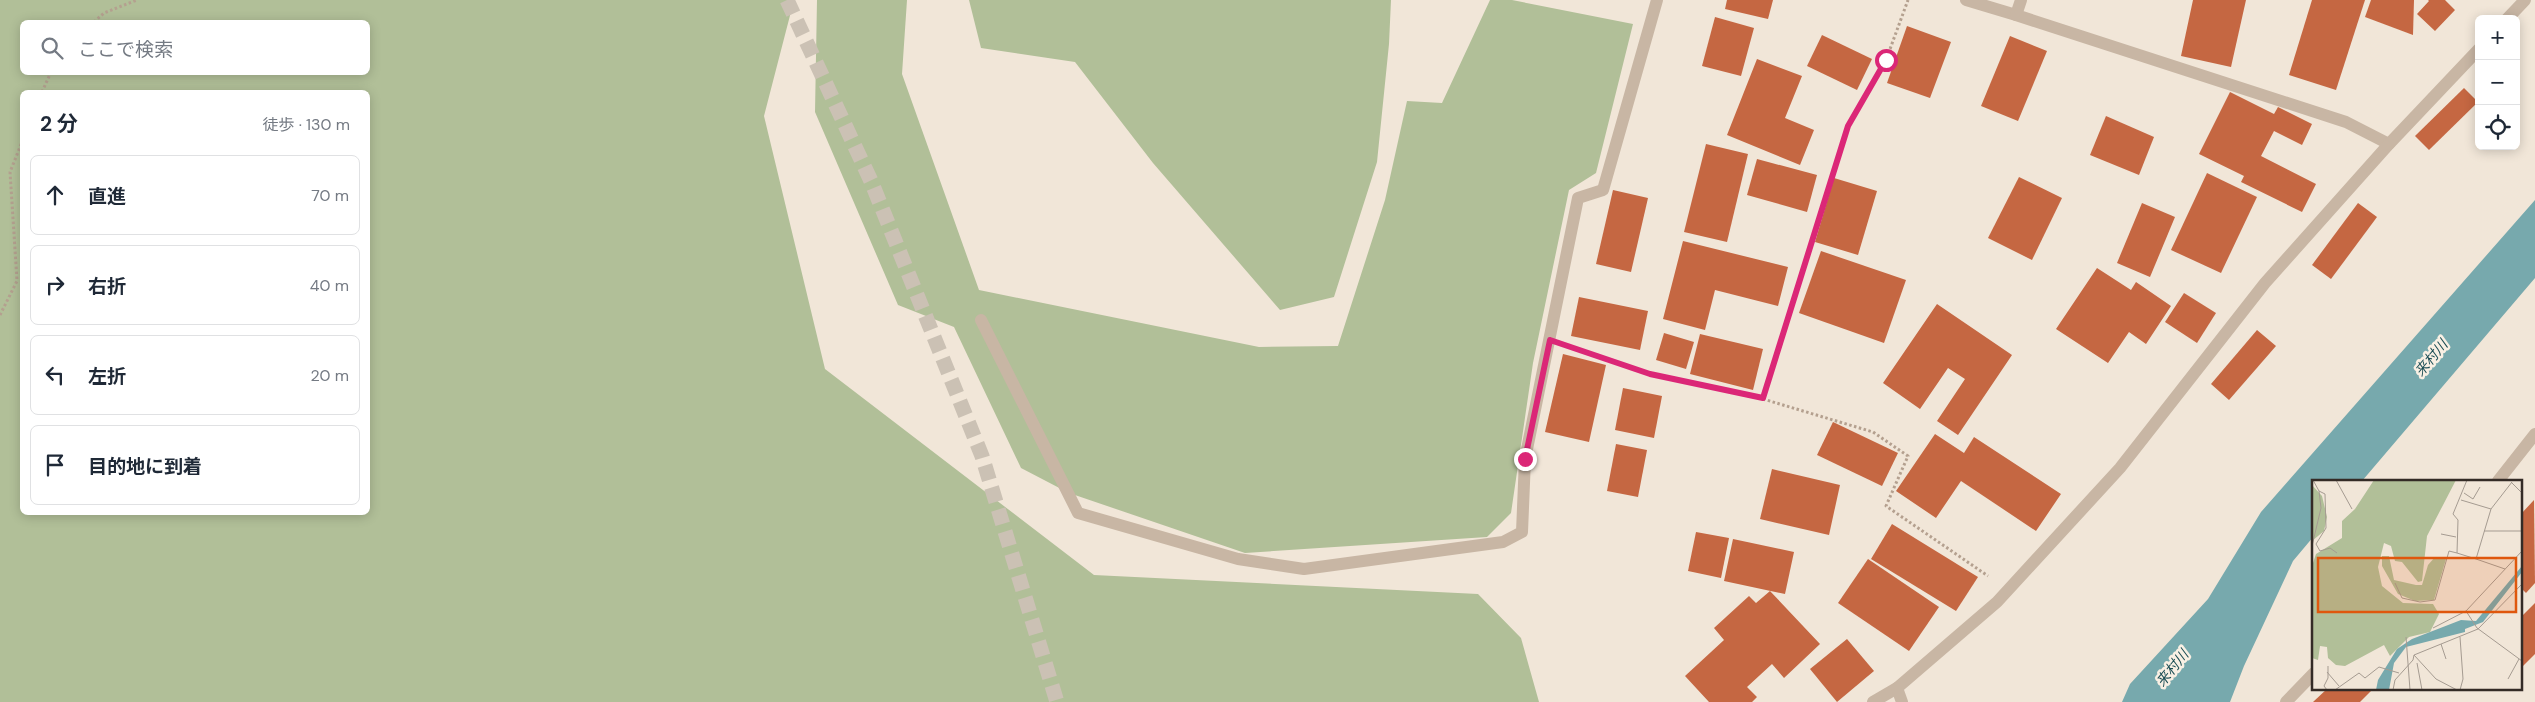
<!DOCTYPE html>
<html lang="ja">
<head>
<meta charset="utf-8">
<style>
	:root { --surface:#fff; --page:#f6f6f7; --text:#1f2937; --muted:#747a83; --line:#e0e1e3 }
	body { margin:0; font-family:"DM Sans","Noto Sans JP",sans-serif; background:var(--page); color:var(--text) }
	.controls { position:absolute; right:15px; top:15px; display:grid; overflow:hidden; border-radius:8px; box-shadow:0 2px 12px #0003 }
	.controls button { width:45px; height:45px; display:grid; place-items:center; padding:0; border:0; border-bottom:1px solid var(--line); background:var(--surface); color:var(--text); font:25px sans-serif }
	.stop { position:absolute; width:15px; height:15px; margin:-11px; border:4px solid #db2777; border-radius:50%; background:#fff }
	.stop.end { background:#db2777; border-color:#fff; box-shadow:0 1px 5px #0008 }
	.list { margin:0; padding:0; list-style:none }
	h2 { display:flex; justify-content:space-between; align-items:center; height:65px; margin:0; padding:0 20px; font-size:21px }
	h2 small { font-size:16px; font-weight:400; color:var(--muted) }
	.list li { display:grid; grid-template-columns:32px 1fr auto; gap:15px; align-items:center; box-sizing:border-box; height:80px; margin:0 10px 10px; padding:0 10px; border:1px solid var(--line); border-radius:8px }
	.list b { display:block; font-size:19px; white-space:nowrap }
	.list em { font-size:16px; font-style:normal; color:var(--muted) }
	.icon { flex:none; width:28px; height:28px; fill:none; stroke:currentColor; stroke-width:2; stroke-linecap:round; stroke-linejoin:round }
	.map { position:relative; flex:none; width:2535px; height:702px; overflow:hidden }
	.search { position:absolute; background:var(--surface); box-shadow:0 2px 12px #0003; left:20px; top:20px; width:350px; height:55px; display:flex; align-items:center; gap:12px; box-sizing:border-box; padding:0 18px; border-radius:8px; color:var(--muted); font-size:19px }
	.panel { position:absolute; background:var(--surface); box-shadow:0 2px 12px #0003; left:20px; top:90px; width:350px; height:425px; border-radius:8px }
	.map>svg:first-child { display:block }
	.green { fill:#b1bf98; fill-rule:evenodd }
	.water { fill:#77a9ad }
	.building { fill:#c56742 }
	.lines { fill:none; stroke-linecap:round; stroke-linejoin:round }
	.highway-tunnel { stroke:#cbc1b4; stroke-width:15; stroke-dasharray:15 8; stroke-linecap:butt }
	.path { stroke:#b4a08f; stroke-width:3; stroke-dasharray:2.5 2.5; stroke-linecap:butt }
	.minor { stroke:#c8b6a4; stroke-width:12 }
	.route { stroke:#db2777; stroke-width:6 }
	.labels { text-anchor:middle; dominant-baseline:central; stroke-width:5; stroke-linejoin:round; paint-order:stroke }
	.water-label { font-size:14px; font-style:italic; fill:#1c4e55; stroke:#f9f0e4 }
	.inset-road { fill:none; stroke:#a59b91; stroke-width:1 }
	.view { fill:#df570d; fill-opacity:0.15; stroke:#df570d; stroke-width:2.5 }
	.inset-edge { fill:none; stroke:#342b26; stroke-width:2.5 }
</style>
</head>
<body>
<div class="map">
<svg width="2535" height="702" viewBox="0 0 2535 702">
	<rect width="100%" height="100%" fill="#f1e6d8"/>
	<g class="green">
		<path d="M0 0H794L764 116 825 369 1094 575 1478 594 1521 638 1539 702H0ZM368 22V72H22V22ZM22 92H368V512H22Z"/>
		<path d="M817 0H907L902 74 979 290 1259 347 1338 346 1385 200 1407 101 1442 103 1490 0H1512L1633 24 1596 173 1569 190 1533 363 1511 513 1487 537 1245 553 1069 493 1021 468 954 327 898 305 815 112Z"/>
		<path d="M969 0H1391L1389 44 1377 162 1334 297 1280 310 1153 163 1075 62 981 48Z"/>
	</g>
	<path class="water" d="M2535 200V278L2362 481H2314V536L2293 561 2244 666 2230 702H2122L2130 684 2208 599 2261 512Z"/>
	<g class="building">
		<path d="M1727 0H1773L1768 19 1725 9Z"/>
		<path d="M2193 0H2246L2231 67 2181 56Z"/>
		<path d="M2312 0H2365L2336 90 2289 75Z"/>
		<path d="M2371 0H2414L2413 35 2365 17Z"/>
		<path d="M2428 0H2445L2455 10 2435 31 2417 14 2429 1Z"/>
		<path d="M1715 17 1754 28 1741 76 1702 66Z"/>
		<path d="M1907 26 1951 42 1930 98 1887 83Z"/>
		<path d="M1822 35 1872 59 1857 90 1807 66Z"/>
		<path d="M2010 36 2047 51 2018 121 1981 106Z"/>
		<path d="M1757 59 1802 76 1785 118 1814 130 1800 165 1727 135Z"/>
		<path d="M2464 88 2478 102 2429 150 2415 136Z"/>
		<path d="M2230 92 2274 114 2278 107 2312 124 2302 145 2274 131 2261 156 2316 184 2302 212 2241 182 2244 176 2199 154Z"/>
		<path d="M2106 116 2154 137 2139 175 2090 155Z"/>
		<path d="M1706 144 1748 154 1727 242 1684 232Z"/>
		<path d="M1757 159 1817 175 1807 212 1747 195Z"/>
		<path d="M2207 173 2257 197 2221 273 2171 250Z"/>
		<path d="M2019 177 2062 198 2032 260 1988 238Z"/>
		<path d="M1834 178 1877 191 1858 255 1815 242Z"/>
		<path d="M1613 190 1648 198 1631 272 1596 264Z"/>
		<path d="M2142 203 2175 217 2150 277 2117 263Z"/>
		<path d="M2358 203 2377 217 2331 279 2312 265Z"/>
		<path d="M1683 241 1788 267 1778 306 1715 290 1705 330 1663 319Z"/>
		<path d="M1821 251 1906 280 1884 343 1799 313Z"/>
		<path d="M2097 268 2131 290 2136 282 2171 306 2146 344 2129 332 2108 363 2056 329Z"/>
		<path d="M2184 293 2216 313 2197 343 2165 322Z"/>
		<path d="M1579 297 1648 311 1640 350 1571 336Z"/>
		<path d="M1937 304 2012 355 1958 435 1937 421 1965 379 1948 368 1920 409 1883 383Z"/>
		<path d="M2257 330 2276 346 2229 400 2211 384Z"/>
		<path d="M1664 333 1694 342 1686 369 1656 360Z"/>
		<path d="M1700 334 1763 349 1753 390 1690 374Z"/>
		<path d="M1563 354 1606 365 1589 442 1545 432Z"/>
		<path d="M1623 388 1662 396 1654 438 1615 430Z"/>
		<path d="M1833 422 1898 453 1882 486 1817 455Z"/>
		<path d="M1935 434 1964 453 1974 437 2061 494 2036 531 1961 481 1936 518 1896 491Z"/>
		<path d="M1616 444 1647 450 1638 497 1607 491Z"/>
		<path d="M1772 469 1840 485 1829 535 1760 519Z"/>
		<path d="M2534 500 2535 583 2526 593 2521 588V514Z"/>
		<path d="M1892 524 1978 577 1956 611 1871 559Z"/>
		<path d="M1696 532 1729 538 1721 578 1688 571Z"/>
		<path d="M1733 539 1794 552 1785 594 1724 581Z"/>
		<path d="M1868 559 1939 607 1909 651 1838 603Z"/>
		<path d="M1770 591 1820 644 1784 678 1772 664 1747 687 1757 697 1752 702H1709L1685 676 1724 640 1714 628 1749 596 1756 603Z"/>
		<path d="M2535 603V654L2521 668V617Z"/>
		<path d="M1847 639 1874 671 1837 702 1810 669Z"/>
		<path d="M2328 688H2374L2360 702H2313Z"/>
	</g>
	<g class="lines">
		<path class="highway-tunnel" d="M787 0 871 181 982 456 1057 702"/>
		<g class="path">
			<path d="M94 22 104 13 137 0"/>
			<path d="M42 92 51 72"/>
			<path d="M0 315 17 281 10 172 22 142"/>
			<path d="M1574 348 1650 374 1763 399 1848 126 1886 60 1908 0"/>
			<path d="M1763 399 1873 432 1908 456 1886 506 1988 576"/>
		</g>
		<g class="minor">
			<path d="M1966 0 2016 15"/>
			<path d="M2021 0 2016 15 2346 122 2389 144"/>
			<path d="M2507 19 2525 0"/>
			<path d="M981 320 1078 513 1238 559 1304 569 1503 542 1522 532 1525 459 1578 198 1603 190 1657 0"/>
			<path d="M2498 481 2535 434"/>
			<path d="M1873 702 1897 688"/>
			<path d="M1902 702 1897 688 1997 602 2120 468 2265 283 2389 144 2479 49"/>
			<path d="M2286 702 2314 673"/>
		</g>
	</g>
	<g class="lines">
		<path class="route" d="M1525 459 1550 340 1650 374 1763 398 1848 126 1886 60"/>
	</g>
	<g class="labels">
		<g class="water-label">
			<text transform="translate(2431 358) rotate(-50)">来村川</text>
			<text transform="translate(2172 668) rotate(-51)">来村川</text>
		</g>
	</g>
	<g transform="translate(2312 480)">
		<rect width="210" height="210" fill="#f1e6d8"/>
		<path d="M62 0H144L115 56 110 101 106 102 90 82 83 81 79 66 72 63 66 87 70 106 91 123 121 124 127 134 118 152 97 157 78 176 72 165 33 186 24 185 16 178 15 167 8 166 6 180 0 178V86L4 74 30 58V41L43 29ZM0 5 10 16 15 37 12 51 0 61ZM70 76H77L82 100 104 105H110L116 85 123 77 134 79 122 120 103 121 86 114 70 86Z" fill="#b1bf98"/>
		<path d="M210 86V92L171 142 153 149V152L94 167 82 183 77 210H64L66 200 85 169 100 159 149 140 164 141Z" fill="#77a9ad"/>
		<path class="inset-road" d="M24 0 40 29M155 0 141 34 146 40 145 73 164 79M199 2 210 13M7 11 13 14 14 48 4 64 8 71 18 68 25 73M152 13 161 19 168 7M149 20 179 29M172 51H210M129 54 144 57M0 66 9 28 7 11 1 0M210 71 154 131 165 148 210 181M193 89 164 79 179 29 200 2M83 103 90 118 108 122 123 120 137 71 145 73M121 148 154 131M94 157 98 210M129 164 134 179M102 175 166 149 210 104M102 175 124 199 145 210M105 183 110 210M15 192 27 206M196 199 207 179M15 210 12 206 16 198V186M23 210 47 193 53 198 67 187 87 193M81 210 83 200 101 180 102 175M148 210 151 199 148 157"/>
		<path class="view" d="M6 78H204V132H6Z"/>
		<rect width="210" height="210" class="inset-edge"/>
	</g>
</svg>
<div class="controls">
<button>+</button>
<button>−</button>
<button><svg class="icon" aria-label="locate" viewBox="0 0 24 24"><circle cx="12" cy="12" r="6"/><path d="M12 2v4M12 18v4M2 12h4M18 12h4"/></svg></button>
</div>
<div class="stop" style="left:1886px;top:60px"></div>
<div class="stop end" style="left:1525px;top:459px"></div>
<div class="search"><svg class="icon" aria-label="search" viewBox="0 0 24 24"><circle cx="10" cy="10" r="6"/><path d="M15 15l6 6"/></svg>ここで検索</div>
<section class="panel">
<h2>2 分<small>徒歩 · 130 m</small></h2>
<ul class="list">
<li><svg class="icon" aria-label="ahead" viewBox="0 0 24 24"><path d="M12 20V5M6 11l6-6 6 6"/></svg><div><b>直進</b></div><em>70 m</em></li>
<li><svg class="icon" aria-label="right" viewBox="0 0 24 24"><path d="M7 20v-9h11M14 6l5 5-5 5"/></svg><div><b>右折</b></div><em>40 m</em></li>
<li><svg class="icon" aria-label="left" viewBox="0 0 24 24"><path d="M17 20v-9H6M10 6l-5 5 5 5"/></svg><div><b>左折</b></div><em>20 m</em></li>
<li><svg class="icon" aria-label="arrive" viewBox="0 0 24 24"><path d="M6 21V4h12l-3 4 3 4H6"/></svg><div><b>目的地に到着</b></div></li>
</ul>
</section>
</div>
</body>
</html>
